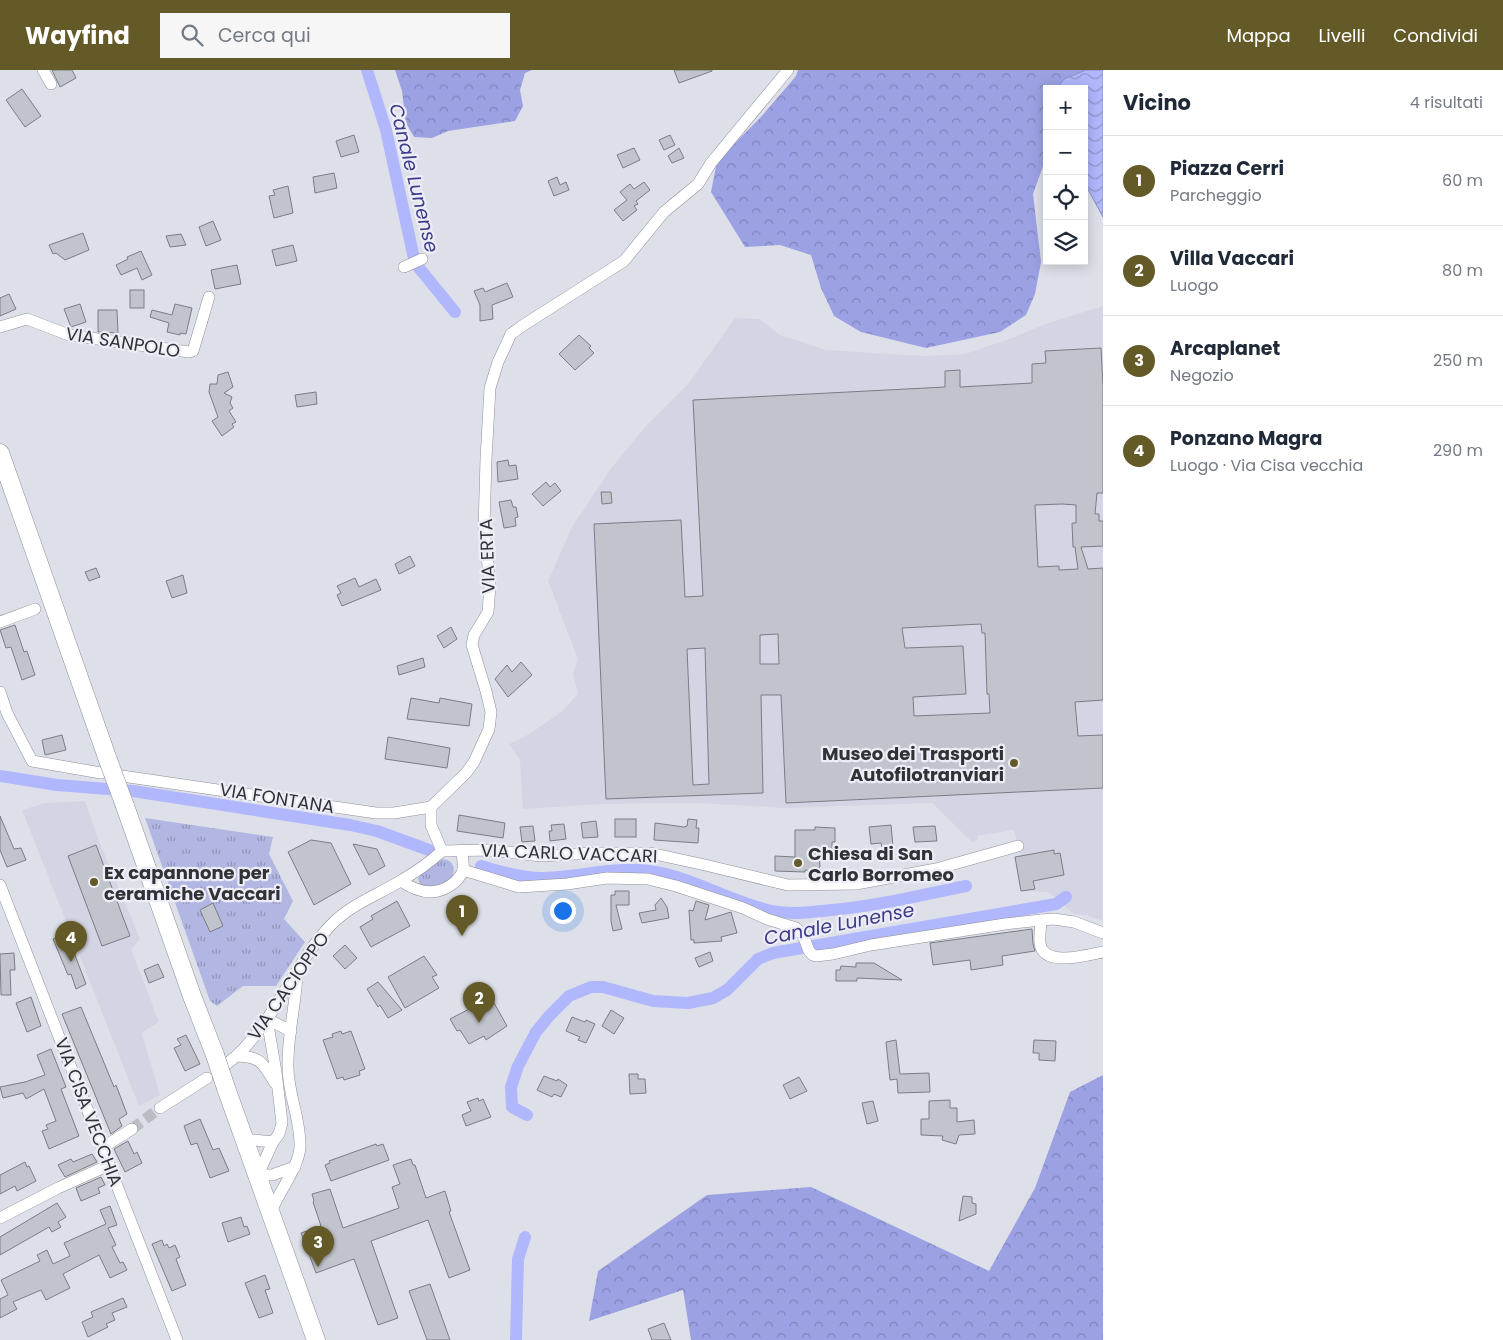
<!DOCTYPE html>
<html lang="it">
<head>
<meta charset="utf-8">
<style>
	:root { --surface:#fff; --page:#f6f6f7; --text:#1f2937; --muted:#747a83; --line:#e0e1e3; --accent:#635a27 }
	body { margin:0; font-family:Poppins,sans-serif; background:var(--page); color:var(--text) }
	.controls { position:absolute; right:15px; top:15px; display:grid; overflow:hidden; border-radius:0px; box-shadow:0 2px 12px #0003 }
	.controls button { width:45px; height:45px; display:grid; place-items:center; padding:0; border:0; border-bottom:1px solid var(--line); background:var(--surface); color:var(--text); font:25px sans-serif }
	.you { position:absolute; left:562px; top:840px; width:18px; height:18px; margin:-12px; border:4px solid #fff; border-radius:50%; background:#1a73e8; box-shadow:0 0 0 8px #1a73e833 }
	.badge { display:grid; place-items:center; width:32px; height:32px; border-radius:50%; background:var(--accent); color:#fff; font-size:16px; font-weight:700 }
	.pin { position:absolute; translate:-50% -41px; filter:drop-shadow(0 1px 2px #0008) }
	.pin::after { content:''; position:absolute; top:26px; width:18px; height:15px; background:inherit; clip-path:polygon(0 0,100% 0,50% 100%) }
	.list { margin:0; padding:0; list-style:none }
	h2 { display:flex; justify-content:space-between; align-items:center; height:65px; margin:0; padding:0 20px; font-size:21px }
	h2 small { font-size:16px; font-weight:400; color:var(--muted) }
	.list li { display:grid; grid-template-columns:32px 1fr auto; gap:15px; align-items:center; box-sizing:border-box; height:90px; padding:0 20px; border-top:1px solid var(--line) }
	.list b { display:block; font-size:19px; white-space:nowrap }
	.list p { margin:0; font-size:16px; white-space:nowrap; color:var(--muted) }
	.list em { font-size:16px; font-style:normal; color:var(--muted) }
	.icon { flex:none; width:28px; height:28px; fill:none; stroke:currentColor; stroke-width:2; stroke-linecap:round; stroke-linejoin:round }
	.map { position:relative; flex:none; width:1103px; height:1270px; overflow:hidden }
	header { display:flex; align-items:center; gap:30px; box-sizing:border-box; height:70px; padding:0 25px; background:var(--accent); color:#fff }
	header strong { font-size:24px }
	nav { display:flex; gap:28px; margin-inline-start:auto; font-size:18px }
	.search { width:350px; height:45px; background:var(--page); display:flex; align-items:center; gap:12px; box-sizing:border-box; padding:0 18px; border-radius:0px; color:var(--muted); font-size:19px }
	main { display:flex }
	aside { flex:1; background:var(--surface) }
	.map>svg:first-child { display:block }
	.built { fill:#d3d5e5 }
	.forest { fill:url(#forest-crowns) }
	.park { fill:url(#park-tufts) }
	.water { fill:url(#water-waves); stroke:#8b8fc0 }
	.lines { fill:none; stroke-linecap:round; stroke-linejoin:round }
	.canal { stroke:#b1b7fc; stroke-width:12 }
	.building { fill:#c2c4cd; stroke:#7b7c84; fill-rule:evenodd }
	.minor-tunnel { stroke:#bbbdc5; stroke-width:11; stroke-dasharray:11 5.5; stroke-linecap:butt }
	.minor-casing { stroke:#8f9098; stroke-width:12 }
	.primary-casing { stroke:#8f9098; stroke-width:19 }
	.minor { stroke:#fff; stroke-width:11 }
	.primary { stroke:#fff; stroke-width:18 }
	.primary-bridge-casing { stroke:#8f9098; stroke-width:19; stroke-linecap:butt }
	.primary-bridge { stroke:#fff; stroke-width:18 }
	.poi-dot { fill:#635a27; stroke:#ecedf6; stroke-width:2 }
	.labels { text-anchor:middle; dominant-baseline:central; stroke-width:4.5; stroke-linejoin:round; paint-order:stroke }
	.street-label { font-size:18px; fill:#313235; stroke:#ecedf6 }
	.poi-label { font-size:18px; font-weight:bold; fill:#313235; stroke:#ecedf6; text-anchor:start }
	.water-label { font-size:19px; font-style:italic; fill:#3d3b8a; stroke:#ecedf6 }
</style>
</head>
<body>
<header>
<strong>Wayfind</strong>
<div class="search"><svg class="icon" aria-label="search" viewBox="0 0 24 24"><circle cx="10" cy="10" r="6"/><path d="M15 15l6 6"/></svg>Cerca qui</div>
<nav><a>Mappa</a><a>Livelli</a><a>Condividi</a></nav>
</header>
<main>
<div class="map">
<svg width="1103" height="1270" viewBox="0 0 1103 1270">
	<defs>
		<pattern id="forest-crowns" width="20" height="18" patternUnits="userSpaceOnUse" patternTransform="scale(1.25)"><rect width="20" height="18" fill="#9ca1e4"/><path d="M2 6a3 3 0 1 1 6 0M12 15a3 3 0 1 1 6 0" fill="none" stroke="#8084ba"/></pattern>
		<pattern id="park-tufts" width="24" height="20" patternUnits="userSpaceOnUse" patternTransform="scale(1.25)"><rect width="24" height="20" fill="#b1b6e3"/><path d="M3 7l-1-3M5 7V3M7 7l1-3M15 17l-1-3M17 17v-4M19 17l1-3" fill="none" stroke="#9195b9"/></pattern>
		<pattern id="water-waves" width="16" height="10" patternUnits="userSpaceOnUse" patternTransform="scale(1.25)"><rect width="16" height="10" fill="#b1b7fc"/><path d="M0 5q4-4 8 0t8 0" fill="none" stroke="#9195cd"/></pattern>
	</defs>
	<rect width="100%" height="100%" fill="#dee0e9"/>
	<g class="built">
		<path d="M1103 236V851L1086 845 1074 844 1048 822 1021 821 1015 787 1021 786 1014 760 977 766 978 770 972 772 932 733 784 738 697 733 603 734 523 739 520 690 509 674 531 663 561 642 578 624 573 604 578 589 548 511 572 457 612 397 646 356 689 313 735 248 759 249 780 265 826 280 924 286 965 284 1015 267 1045 254Z"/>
		<path d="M85 731 99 771 140 869 131 879 159 952 144 961 142 964 160 1025 139 1036 22 740 45 733Z"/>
	</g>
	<g class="forest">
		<path d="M395 0H532L525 3 520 20 523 36 515 51 448 61 432 68 414 67 406 53 402 21Z"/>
		<path d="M798 0H1086L1064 9 1057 19H1047V85L1033 124 1041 192 1035 224 1026 245 1000 262 926 278 861 262 834 246 821 218 811 185 780 175 745 177 711 122 717 91 760 48 796 6Z"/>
		<path d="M1103 1005V1270H691L683 1220 589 1251 598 1201 707 1125 811 1117 989 1201 1035 1118 1070 1022Z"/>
	</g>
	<g class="park">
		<path d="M145 748 273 767 269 784 293 831 284 849 305 872 276 916H243L217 936 210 931Z"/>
		<path d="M443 789C458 791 456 806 446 814 441 817 431 817 425 818L420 814 418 809C421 798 433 794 443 789Z"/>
	</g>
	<path class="water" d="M1086 0H1103V147L1084 112V19H1057L1064 9Z"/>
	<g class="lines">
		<g class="canal">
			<path d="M367 0 386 60 415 193 455 242"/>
			<path d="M0 706 57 715 133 721 350 755 377 761 429 780"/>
			<path d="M481 796C500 802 520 807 540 808 576 808 614 796 650 801 693 807 730 832 772 841 792 845 812 842 832 840 877 836 922 825 966 816"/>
			<path d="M527 1045 512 1037 511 1017 518 996 536 962 550 945 569 926 591 917H603L653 931 688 933 713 928 727 920 758 889 773 883 1056 834 1066 827"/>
			<path d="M516 1270 518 1189 525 1167"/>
		</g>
	</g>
	<g class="building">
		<path d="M52 0H72L76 8 60 17Z"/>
		<path d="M674 0H712V1L679 13Z"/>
		<path d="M22 19 41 46 25 57 6 30Z"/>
		<path d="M354 65 359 82 341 87 336 71Z"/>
		<path d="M670 65 675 75 664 80 659 70Z"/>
		<path d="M634 78 640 90 623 98 617 85Z"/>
		<path d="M679 78 684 88 672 93 668 86Z"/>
		<path d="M334 103 337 118 315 123 313 107Z"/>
		<path d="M557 107 560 115 566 112 569 120 554 126 548 111Z"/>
		<path d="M644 112 650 120 636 131 638 134 634 136 637 140 623 151 614 140 627 130 620 122 630 114 634 119Z"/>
		<path d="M288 116 293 143 274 148 269 126 275 125 273 120Z"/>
		<path d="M213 151 221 170 206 176 199 157Z"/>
		<path d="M83 163 89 180 65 190 56 183 53 184 49 175Z"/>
		<path d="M181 164 186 175 170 177 166 166Z"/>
		<path d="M293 175 297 191 276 196 272 180Z"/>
		<path d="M141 181 152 205 142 210 137 198 121 205 116 195 128 189 127 187Z"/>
		<path d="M237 195 241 214 215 219 211 200Z"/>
		<path d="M507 213 513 227 492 235 493 249 480 251V235L474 221 483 218 485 222Z"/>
		<rect x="130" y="220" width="14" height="18"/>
		<path d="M9 224 16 239 0 246V228Z"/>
		<path d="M80 234 86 252 71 257 64 239Z"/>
		<path d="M175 234 192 238 186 264 180 263V265L167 262 169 253 150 247 152 240 172 245Z"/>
		<path d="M98 240H117L118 263 98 262Z"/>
		<path d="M579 265 591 276 589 278 594 283 575 300 559 284Z"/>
		<path d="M1101 278 1103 316V423H1097L1095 444H1099V451H1103V476L1081 477 1088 499 1103 498V630L1075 632 1078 666 1103 665V718L786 733 781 625H761L763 723 606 729 594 454 681 450 685 527 703 526 693 330 945 317V301L960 300V317L1032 313V294L1046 293 1045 281ZM1062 434 1076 435V453H1072L1073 477H1075L1078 499 1059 500V496L1038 497 1035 435ZM981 554 982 563H985L987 624H989L990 643 914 646 913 627 966 624 963 576 905 578 902 558ZM778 564 779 594H760V565ZM705 578 709 714 693 715 687 579Z"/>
		<path d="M228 302 233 317 224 323 232 327 230 333 233 338 229 341 236 352 232 354 234 357 222 366 212 351 218 347 209 322 210 314H217L218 305Z"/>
		<path d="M316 322 317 334 297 337 295 325Z"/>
		<path d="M508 390 509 396 516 395 518 409 498 412 497 392Z"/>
		<path d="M546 412 550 417 555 413 561 421 543 436 532 424Z"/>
		<path d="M601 422H611L612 433 602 434Z"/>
		<path d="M511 430 513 437H516L518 447 515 448 516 456 504 458 499 432Z"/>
		<path d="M410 486 415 496 399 504 395 494Z"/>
		<path d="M96 498 100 507 89 511 85 502Z"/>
		<path d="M183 505 187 523 172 528 166 511Z"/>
		<path d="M355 508 359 517 376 509 381 520 342 536 337 525 341 523 337 516Z"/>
		<path d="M15 555 24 582 27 581 35 605 22 610 11 577 6 578 0 560Z"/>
		<path d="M451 557 457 569 444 578 437 566Z"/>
		<path d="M423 588 425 597 399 605 397 596Z"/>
		<path d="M521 592 532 605 508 627 495 609 507 595 512 602Z"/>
		<path d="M411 628 439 633 440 628 472 634 469 656 407 649Z"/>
		<path d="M62 665 66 680 45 685 42 670Z"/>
		<path d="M388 667 450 678 447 698 385 689Z"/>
		<path d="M459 745 505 753 503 768 457 761Z"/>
		<path d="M0 746 14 779 21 778 26 790 7 797 0 780Z"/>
		<rect x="615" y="749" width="21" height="18"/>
		<path d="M688 749 697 750 696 758H699L698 773 654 770 655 753 684 757 687 756Z"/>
		<path d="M596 751 598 767 583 768 581 753Z"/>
		<path d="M564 754 566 769 550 771 549 761H552L551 755Z"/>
		<path d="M891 755 893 776 882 777 881 773 871 774 869 757Z"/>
		<path d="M533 756 535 771 522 772 520 757Z"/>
		<path d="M935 756 937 771 915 772 913 757Z"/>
		<path d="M815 757 835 758V772H832V783L819 784 820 797 814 801 805 800V802L775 801V786L795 787V760H815Z"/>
		<path d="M311 770 331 773 351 814 314 835 288 782Z"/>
		<path d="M353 774 377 779 385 796 369 805Z"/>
		<path d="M96 775 130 866 102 876 68 786Z"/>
		<path d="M1054 780V784L1060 783 1064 805 1033 811 1035 819 1021 821 1015 787Z"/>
		<path d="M615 821H629V835H616L622 859 613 861 611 851V825H615Z"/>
		<path d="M661 828 667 837 669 848 642 853 639 843 656 840 655 835Z"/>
		<path d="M397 831 410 856 371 877 360 857 373 849 371 846Z"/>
		<path d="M696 831 709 835 705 850 731 842 737 863 721 867 722 871 694 873V870H691L689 840 693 841Z"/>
		<path d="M213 833 223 856 210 862 200 840Z"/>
		<path d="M1032 859 1033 874 1035 881 1002 886 1003 895 971 900 970 890 933 895 930 873Z"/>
		<path d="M63 865 70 881 73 880 86 914 76 919 71 904 68 905 53 869Z"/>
		<path d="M345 875 357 888 345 899 333 886Z"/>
		<path d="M710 882 713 891 699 897 695 888Z"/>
		<path d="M14 883 15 900H10L11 925H1L0 884Z"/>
		<path d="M424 886 437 905 432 907 439 918 405 938 388 907Z"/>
		<path d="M856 893H874L902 910 857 908V911H836V900H840L841 896 856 897Z"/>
		<path d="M158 894 164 907 149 913 144 900Z"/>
		<path d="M378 912 402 940 388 948 380 935 378 937 367 919Z"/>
		<path d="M489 924 507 956 486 970 484 966 469 974 460 960 457 961 450 949 477 935 476 931Z"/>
		<path d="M31 927 41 956 27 962 16 933Z"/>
		<path d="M81 937 114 1017 116 1015 127 1044 119 1049 122 1056 111 1064 62 944Z"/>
		<path d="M611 940 624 948 614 964 602 956Z"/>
		<path d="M572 947 585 952 586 950 595 954 586 973 578 970 580 967 566 961Z"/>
		<path d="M341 961 342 964 351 961 365 999 359 1001 360 1005 344 1010 343 1007 337 1009 323 970 333 967 332 964Z"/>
		<path d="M186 965 200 994 185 1001 174 978 181 975 177 969Z"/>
		<path d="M896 970 900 1004 929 1003 930 1022 898 1023 897 1009 890 1010 886 972Z"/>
		<path d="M1034 970 1056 971 1055 991 1039 990V983H1033Z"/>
		<path d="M51 979 66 1017 61 1019 79 1066 49 1079 42 1061 48 1059 46 1055 56 1051 44 1019 26 1029 23 1023 3 1028 0 1017 25 1012 45 1005 37 985Z"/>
		<path d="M629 1004H638V1009H645L646 1023 630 1024Z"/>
		<path d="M544 1006 557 1011 558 1009 567 1015 561 1027 554 1024 552 1027 537 1020Z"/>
		<path d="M799 1007 807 1021 790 1029 783 1015Z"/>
		<path d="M478 1028 479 1031 483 1029 491 1047 466 1056 462 1045 471 1041 467 1032Z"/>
		<path d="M950 1030V1038H957V1052L974 1050 975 1064 959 1065 956 1074 942 1070 943 1066 921 1065V1049H929V1031Z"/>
		<path d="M873 1031 878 1051 867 1054 862 1033Z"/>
		<path d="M200 1049 213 1080 219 1078 229 1101 210 1108 197 1073 191 1075 184 1056Z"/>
		<path d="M128 1071 134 1084 137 1082 142 1093 125 1102 114 1079Z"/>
		<path d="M376 1074 377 1076 383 1074 389 1090 331 1111 325 1095 330 1093 329 1091Z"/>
		<path d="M92 1084 97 1092 65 1107 58 1095 71 1089 73 1092Z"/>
		<path d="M411 1089 413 1095H415L426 1128 445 1121 451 1141 449 1142 470 1200 449 1208 428 1150 371 1171 398 1248 378 1255 354 1189 316 1203 301 1163 321 1156 313 1132 314 1131 312 1124 330 1119 343 1158 399 1138 392 1117 400 1114 393 1095Z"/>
		<path d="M25 1092 27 1097 29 1096 36 1111 17 1121 15 1116 0 1124V1105Z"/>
		<path d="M101 1107 105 1115 98 1118 100 1123 81 1131 76 1118Z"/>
		<path d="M963 1126 972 1127V1133L976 1134V1144L959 1151Z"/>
		<path d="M57 1133 66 1147 58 1152 61 1157 52 1162 49 1157 0 1185V1167Z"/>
		<path d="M110 1136 117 1155 108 1158 116 1175 112 1177 120 1193 123 1192 127 1200 110 1208 99 1185 63 1204 70 1218 46 1230 41 1220 13 1232 17 1239 0 1248V1229L8 1225 1 1210 40 1191 37 1185 47 1180 53 1194 70 1186 64 1173 106 1154 100 1140Z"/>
		<path d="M241 1147 244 1157 247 1156 250 1164 228 1172 222 1153Z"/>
		<path d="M162 1170 164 1176 167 1174 169 1178 175 1175 180 1187 176 1189 186 1215 172 1221 152 1174Z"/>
		<path d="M265 1205 270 1219 265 1220 273 1243 259 1248 245 1213Z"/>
		<path d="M430 1214 450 1270H427L409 1221Z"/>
		<path d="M123 1228 127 1237 112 1243 115 1250 106 1254 108 1257 88 1267 82 1252 93 1247 91 1242Z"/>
		<path d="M664 1253 671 1270H652L648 1259Z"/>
	</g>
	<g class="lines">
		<path class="minor-tunnel" d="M132 1059 160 1038"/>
		<g class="minor-casing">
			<g id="minor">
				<path d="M43 0 51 14"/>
				<path d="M404 197 422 189"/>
				<path d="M0 257 27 249 69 265 189 282 193 281 209 227"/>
				<path d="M0 552 35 539"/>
				<path d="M0 622 7 643 32 691 101 703"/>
				<path d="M122 706 376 743H394L431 737"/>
				<path d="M442 781 490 780 541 786 594 783H650L705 795 788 815 856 814 936 799 1018 776"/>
				<path d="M463 800 519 817 567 814 607 808 648 809 676 816 743 838 767 849 796 858 803 865 809 881 813 885 816 886 833 884 871 875 1005 854 1041 850 1054 849 1074 852 1103 863"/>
				<path d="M401 811C417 822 434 827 451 815 457 811 461 806 463 800 464 794 462 786 462 780"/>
				<path d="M0 815 177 1270"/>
				<path d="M1041 850C1041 857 1039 866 1040 873 1043 898 1088 885 1103 882"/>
				<path d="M267 949 276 1002 282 1053 279 1064 273 1072 258 1105H272L295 1097"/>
				<path d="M267 949 291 961"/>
				<path d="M238 986C262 987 263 994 275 1013"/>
				<path d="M228 993C274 957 291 896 331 855 351 834 378 825 402 810 416 802 430 792 442 781L431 755V737L466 703 474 692 489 659 491 642 486 621 472 575 474 565 488 542 490 515 484 458 486 389 490 318 498 292 511 264 522 256 624 191 664 142 698 114 711 93 788 0"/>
				<path d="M160 1038 207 1008"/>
				<path d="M244 1069 273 1072"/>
				<path d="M102 1078 132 1059"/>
				<path d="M271 1142C278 1123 299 1097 300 1077 301 1050 288 1024 288 998 287 966 296 935 297 903"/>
				<path d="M0 1148 58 1118 109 1095"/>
			</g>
		</g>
		<g class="primary-casing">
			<g id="primary">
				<path d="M0 383 108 690"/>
				<path d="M125 736 192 926 215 985"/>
				<path d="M226 1018 316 1270"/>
			</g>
		</g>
		<use href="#minor" class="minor"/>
		<use href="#primary" class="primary"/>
		<g class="primary-bridge-casing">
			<g id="primary-bridge">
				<path d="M108 690 125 736"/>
				<path d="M215 985 226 1018"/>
			</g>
		</g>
		<use href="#primary-bridge" class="primary-bridge"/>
	</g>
	<g class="poi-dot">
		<circle cx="1014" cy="693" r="5"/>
		<circle cx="798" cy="793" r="5"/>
		<circle cx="94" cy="812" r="5"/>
	</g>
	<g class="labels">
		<g class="street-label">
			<text transform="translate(123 272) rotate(9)">VIA SANPOLO</text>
			<text transform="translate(487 486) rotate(-92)">VIA ERTA</text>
			<text transform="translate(277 728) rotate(9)">VIA FONTANA</text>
			<text transform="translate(569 783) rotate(2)">VIA CARLO VACCARI</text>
			<text transform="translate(288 916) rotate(-55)">VIA CACIOPPO</text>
			<text transform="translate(89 1042) rotate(69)">VIA CISA VECCHIA</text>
		</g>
		<g class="poi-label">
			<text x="1004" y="683" text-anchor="end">Museo dei Trasporti<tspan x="1004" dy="21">Autofilotranviari</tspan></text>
			<text x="808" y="783">Chiesa di San<tspan x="808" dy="21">Carlo Borromeo</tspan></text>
			<text x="104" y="802">Ex capannone per<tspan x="104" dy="21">ceramiche Vaccari</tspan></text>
		</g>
		<g class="water-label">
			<text transform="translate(414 108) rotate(76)">Canale Lunense</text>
			<text transform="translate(839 854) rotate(-11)">Canale Lunense</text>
		</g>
	</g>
</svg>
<div class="controls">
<button>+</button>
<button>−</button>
<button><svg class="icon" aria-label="locate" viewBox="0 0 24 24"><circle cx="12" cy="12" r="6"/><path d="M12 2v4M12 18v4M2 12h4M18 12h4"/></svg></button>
<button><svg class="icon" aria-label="layers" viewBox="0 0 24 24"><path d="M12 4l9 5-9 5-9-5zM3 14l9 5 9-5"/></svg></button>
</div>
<div class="you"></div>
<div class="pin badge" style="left:462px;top:866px">1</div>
<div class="pin badge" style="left:479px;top:953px">2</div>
<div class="pin badge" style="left:318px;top:1197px">3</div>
<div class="pin badge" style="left:71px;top:892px">4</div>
</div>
<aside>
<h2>Vicino<small>4 risultati</small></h2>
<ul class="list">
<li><span class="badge">1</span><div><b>Piazza Cerri</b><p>Parcheggio</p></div><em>60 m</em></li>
<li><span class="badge">2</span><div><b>Villa Vaccari</b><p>Luogo</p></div><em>80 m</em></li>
<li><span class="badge">3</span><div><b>Arcaplanet</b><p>Negozio</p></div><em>250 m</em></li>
<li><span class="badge">4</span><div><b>Ponzano Magra</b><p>Luogo · Via Cisa vecchia</p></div><em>290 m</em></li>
</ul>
</aside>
</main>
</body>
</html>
